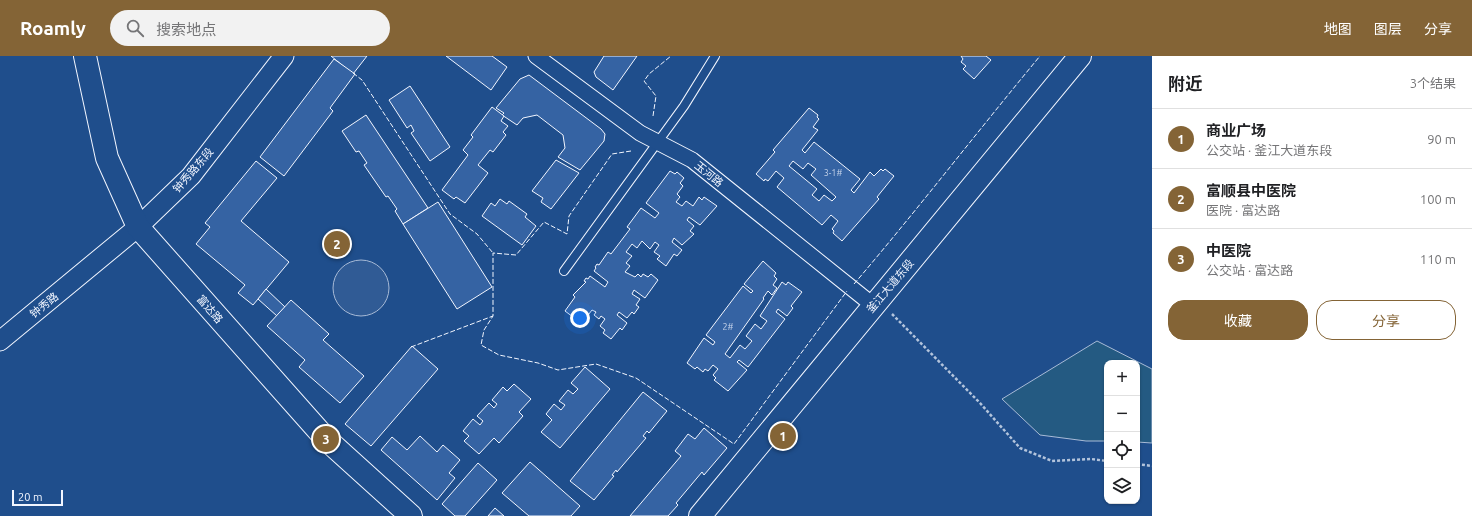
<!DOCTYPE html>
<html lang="zh">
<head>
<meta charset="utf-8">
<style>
	:root { --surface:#fff; --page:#f2f2f2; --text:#202124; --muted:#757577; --line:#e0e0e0; --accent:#846436 }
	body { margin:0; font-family:Ubuntu,"Noto Sans SC",sans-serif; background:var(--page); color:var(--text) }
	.controls { position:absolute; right:12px; bottom:12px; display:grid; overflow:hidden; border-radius:8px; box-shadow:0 1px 3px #0004 }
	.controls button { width:36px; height:36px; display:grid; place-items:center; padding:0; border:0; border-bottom:1px solid var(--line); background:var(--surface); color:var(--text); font:20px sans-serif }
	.scale { position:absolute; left:12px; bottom:10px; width:51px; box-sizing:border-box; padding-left:4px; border:2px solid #f2f6ff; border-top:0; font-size:11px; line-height:14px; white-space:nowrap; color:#f2f6ff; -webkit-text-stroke:3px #1f4e8c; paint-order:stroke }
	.you { position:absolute; left:580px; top:262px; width:14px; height:14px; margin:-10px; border:3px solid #fff; border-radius:50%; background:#1a73e8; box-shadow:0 0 0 6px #1a73e833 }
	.badge { display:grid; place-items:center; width:26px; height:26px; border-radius:50%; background:var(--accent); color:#fff; font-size:13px; font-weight:700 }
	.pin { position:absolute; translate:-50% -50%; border:2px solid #fff; box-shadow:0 1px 4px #0006 }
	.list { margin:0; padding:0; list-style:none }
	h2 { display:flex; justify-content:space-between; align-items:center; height:52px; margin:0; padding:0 16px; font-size:17px }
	h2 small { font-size:13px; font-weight:400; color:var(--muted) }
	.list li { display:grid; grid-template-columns:26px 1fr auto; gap:12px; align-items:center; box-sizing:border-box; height:60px; padding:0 16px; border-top:1px solid var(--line) }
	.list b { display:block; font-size:15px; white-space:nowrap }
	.list p { margin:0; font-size:13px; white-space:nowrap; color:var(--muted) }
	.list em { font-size:13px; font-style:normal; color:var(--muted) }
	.actions { display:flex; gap:8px; padding:12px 16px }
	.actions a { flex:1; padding:9px 0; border:1px solid var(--accent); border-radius:16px; text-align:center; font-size:14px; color:var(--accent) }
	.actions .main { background:var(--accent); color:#fff }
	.icon { flex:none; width:22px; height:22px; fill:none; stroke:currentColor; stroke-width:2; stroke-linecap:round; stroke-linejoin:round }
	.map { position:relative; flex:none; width:1152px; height:460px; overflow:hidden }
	header { display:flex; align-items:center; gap:24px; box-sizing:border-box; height:56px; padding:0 20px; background:var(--accent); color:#fff }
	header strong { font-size:19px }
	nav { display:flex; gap:22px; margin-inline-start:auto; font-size:14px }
	.search { width:280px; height:36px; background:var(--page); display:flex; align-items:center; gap:10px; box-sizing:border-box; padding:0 14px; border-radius:22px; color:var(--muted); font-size:15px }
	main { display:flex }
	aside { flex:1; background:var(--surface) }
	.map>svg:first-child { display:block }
	.green { fill:#245a82; stroke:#a8bbd7 }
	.parking { fill:#305b95; stroke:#a8bbd7 }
	.building { fill:#3563a3; stroke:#f2f6ff; fill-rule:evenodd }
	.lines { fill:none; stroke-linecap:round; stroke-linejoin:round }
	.service-casing { stroke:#f2f6ff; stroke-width:10 }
	.minor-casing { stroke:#f2f6ff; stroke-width:17 }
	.tertiary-casing { stroke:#f2f6ff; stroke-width:21 }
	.secondary-casing { stroke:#f2f6ff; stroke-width:24 }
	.primary-casing { stroke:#f2f6ff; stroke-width:24 }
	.path { stroke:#b3c4dc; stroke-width:2.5; stroke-dasharray:3 2; stroke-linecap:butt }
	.service { stroke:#1f4e8c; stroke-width:8 }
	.minor { stroke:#1f4e8c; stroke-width:15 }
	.tertiary { stroke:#1f4e8c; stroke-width:19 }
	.secondary { stroke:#1f4e8c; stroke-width:22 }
	.primary { stroke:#1f4e8c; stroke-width:22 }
	.fence { stroke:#f2f6ff; stroke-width:1; stroke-dasharray:5 2; stroke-linecap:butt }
	.labels { text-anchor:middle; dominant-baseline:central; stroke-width:3; stroke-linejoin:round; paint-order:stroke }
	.number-label { font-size:9px; fill:#c3d1e8 }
	.street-label { font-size:11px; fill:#f2f6ff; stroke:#1f4e8c }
</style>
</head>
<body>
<header>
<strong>Roamly</strong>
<div class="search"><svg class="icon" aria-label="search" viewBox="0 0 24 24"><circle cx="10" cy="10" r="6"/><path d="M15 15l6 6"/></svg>搜索地点</div>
<nav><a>地图</a><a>图层</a><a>分享</a></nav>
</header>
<main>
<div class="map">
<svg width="1152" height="460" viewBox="0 0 1152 460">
	<rect width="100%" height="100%" fill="#1f4e8c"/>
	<path class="green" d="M1097 285 1152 313V387L1137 386V307H1107V385H1086L1040 379 1002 343Z"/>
	<circle class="parking" cx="361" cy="232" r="28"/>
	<g class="building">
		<path d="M331 0H367L353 18Z"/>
		<path d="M446 0H492L507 11 491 34Z"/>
		<path d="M604 0H637L613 34 596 21 594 16Z"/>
		<path d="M961 0H986L991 4 974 23 963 13 966 10 961 6 963 3Z"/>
		<path d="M334 3 355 18 330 52 333 55 284 120 260 101Z"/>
		<path d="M529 19 601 73 605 78 604 85 580 114 558 101 565 92 563 79 537 59 523 62 517 69 502 59 504 57 496 52 520 23Z"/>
		<path d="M410 30 450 91 430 105 411 77 414 75 411 69 407 72 389 44Z"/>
		<path d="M492 51 504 60 501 65 508 70 503 76 506 79 493 96 490 94 478 109 488 117 465 147 456 141 454 143 442 134 468 99 463 94 473 81 471 79Z"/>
		<path d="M809 52 818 59 817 61 819 63 813 71 818 74 802 94 805 97 814 86 860 123 851 134 854 137 870 116 874 120 881 113 883 115 885 113 894 120 877 141 879 143 842 185 833 177 834 175 832 173 838 165 831 159 822 169 777 131 784 122 776 115 768 125 765 123 764 125 756 118 775 96 773 94ZM793 105 803 113 808 107 816 113 811 119 836 141 832 145 824 139 819 145 812 139 817 133 789 110Z"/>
		<path d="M366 59 428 152 403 168 395 155 397 153 388 140 386 141 364 109 367 107 359 95 356 96 342 75Z"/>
		<path d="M556 104 579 117 551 153 541 146 543 142 532 135Z"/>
		<path d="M256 105 277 122 241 165 289 206 253 249 238 237 245 229 196 188 210 171 205 167Z"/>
		<path d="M670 115 675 118 677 116 684 122 680 127 683 130 677 138 680 141 676 146 682 150 686 145 693 150 699 141 702 144 704 141 717 150 700 169 689 161 687 164 694 170 690 175 694 178 682 189 674 182 672 186 682 194 677 200 674 198 666 210 657 203 660 200 654 196 659 189 655 186 650 193 642 185 637 192 632 188 626 196 632 200 626 207 630 210 625 216 635 221 638 218 641 221 643 218 648 221 651 218 658 224 645 242 634 234 632 238 640 243 636 249 639 251 634 258 632 256 627 262 619 256 617 259 627 267 622 274 620 272 611 283 603 277 605 274 600 270 605 263 601 260 599 263 594 259 596 256 592 254 585 263 580 260 577 264 565 255 575 241 573 239 586 226 584 225 586 222 588 223 590 220 605 231 608 226 594 215 596 212 595 211 597 208 599 209 608 196 611 198 630 173 627 171 641 152 655 162 659 157 646 147Z"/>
		<path d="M500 143 507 148 509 145 527 158 525 161 536 170 522 189 482 160 491 147 495 150Z"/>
		<path d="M438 146 492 231 457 253 403 168Z"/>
		<path d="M763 205 776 217 774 220 777 223 773 229 777 232 772 239 768 235 763 242 764 243 725 298 730 302 740 289 745 293 752 285 746 280 755 268 761 273 767 265 760 260 782 226 786 229 788 226 802 236 791 250 793 252 787 260 778 253 776 256 785 263 748 311 739 304 737 306 747 314 728 335 714 324 716 322 713 319 718 313 713 309 708 315 705 313 703 316 697 311 695 313 687 307 704 282 713 289 715 286 706 279 743 230 751 237 753 235 744 228Z"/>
		<path d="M266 233 285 251 277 260 258 243Z"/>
		<path d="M291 244 329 278 323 284 364 320 340 347 299 311 305 304 267 270Z"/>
		<path d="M412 290 438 313 371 390 345 368Z"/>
		<path d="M585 311 610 333 560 392 541 376 552 364 546 358 554 348 561 354 565 349 559 345 568 334 573 338 578 333 571 327Z"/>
		<path d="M514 328 531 343 519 356 523 360 499 387 494 382 479 398 464 385 469 380 463 375 473 363 480 369 483 365 477 360 489 347 494 352 497 348 492 344 503 331 507 335Z"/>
		<path d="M643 336 667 355 649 377 647 375 643 380 646 382 617 416 616 414 612 419 614 420 594 444 570 425Z"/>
		<path d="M704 372 727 392 704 419 702 416 676 447 678 449 668 460H630L681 400 675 395 688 378 695 383Z"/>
		<path d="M420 380 437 396 443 389 460 404 449 417 455 422 437 444 381 394 392 381 407 394Z"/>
		<path d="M530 406 580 450 571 460H529L502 437Z"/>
		<path d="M478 407 497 424 465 460H455L442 448Z"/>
		<path d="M495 452 504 460H488Z"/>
	</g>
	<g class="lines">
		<g class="service-casing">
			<path id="service" d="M564 215 684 50 715 0"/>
		</g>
		<g class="minor-casing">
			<path id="minor" d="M536 0 640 77 692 104 874 250"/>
		</g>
		<g class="tertiary-casing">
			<path id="tertiary" d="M0 285 138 171 191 120 284 0"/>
		</g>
		<g class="secondary-casing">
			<path id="secondary" d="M85 0 107 102 138 171 326 383 411 460"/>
		</g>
		<g class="primary-casing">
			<path id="primary" d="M700 460 1080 0"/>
		</g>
		<g class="path">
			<path d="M892 258 980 347 1020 392 1052 405 1091 403 1107 405"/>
			<path d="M1137 408 1152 410"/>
		</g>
		<use href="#service" class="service"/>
		<use href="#minor" class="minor"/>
		<use href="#tertiary" class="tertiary"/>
		<use href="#secondary" class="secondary"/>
		<use href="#primary" class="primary"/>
		<g class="fence">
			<path d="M353 17 362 24 450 158 477 178 493 197"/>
			<path d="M653 60 656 40 644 25 649 18 671 0"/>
			<path d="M631 95 612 98 569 160 567 178 544 166 516 199 493 197V260L484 274 481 289 499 299 538 307 558 314 596 308 636 322 734 388 847 235"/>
			<path d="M854 228C918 153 977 76 1040 0"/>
			<path d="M411 291 493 260"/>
		</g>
	</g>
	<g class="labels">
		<g class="number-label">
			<text x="833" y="117">3-1#</text>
			<text x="728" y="271">2#</text>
		</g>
		<g class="street-label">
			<text transform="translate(193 114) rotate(-49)">钟秀路东段</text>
			<text transform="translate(709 118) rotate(39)">玉河路</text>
			<text transform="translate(890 230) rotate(-50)">釜江大道东段</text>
			<text transform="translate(44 249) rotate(-39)">钟秀路</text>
			<text transform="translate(210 253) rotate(49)">富达路</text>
		</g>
	</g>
</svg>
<div class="controls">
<button>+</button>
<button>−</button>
<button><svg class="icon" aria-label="locate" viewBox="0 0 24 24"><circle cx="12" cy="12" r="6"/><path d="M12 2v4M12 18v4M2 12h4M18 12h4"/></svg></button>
<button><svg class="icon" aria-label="layers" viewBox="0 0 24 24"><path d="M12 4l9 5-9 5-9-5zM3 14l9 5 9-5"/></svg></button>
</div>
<div class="scale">20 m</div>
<div class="you"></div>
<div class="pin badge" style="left:783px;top:380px">1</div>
<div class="pin badge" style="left:337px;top:188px">2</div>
<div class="pin badge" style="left:326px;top:383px">3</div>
</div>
<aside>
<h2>附近<small>3个结果</small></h2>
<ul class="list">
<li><span class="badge">1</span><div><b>商业广场</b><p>公交站 · 釜江大道东段</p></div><em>90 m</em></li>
<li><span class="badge">2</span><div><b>富顺县中医院</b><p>医院 · 富达路</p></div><em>100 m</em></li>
<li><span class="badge">3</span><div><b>中医院</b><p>公交站 · 富达路</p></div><em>110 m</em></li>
</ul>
<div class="actions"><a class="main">收藏</a><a>分享</a></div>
</aside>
</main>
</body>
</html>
